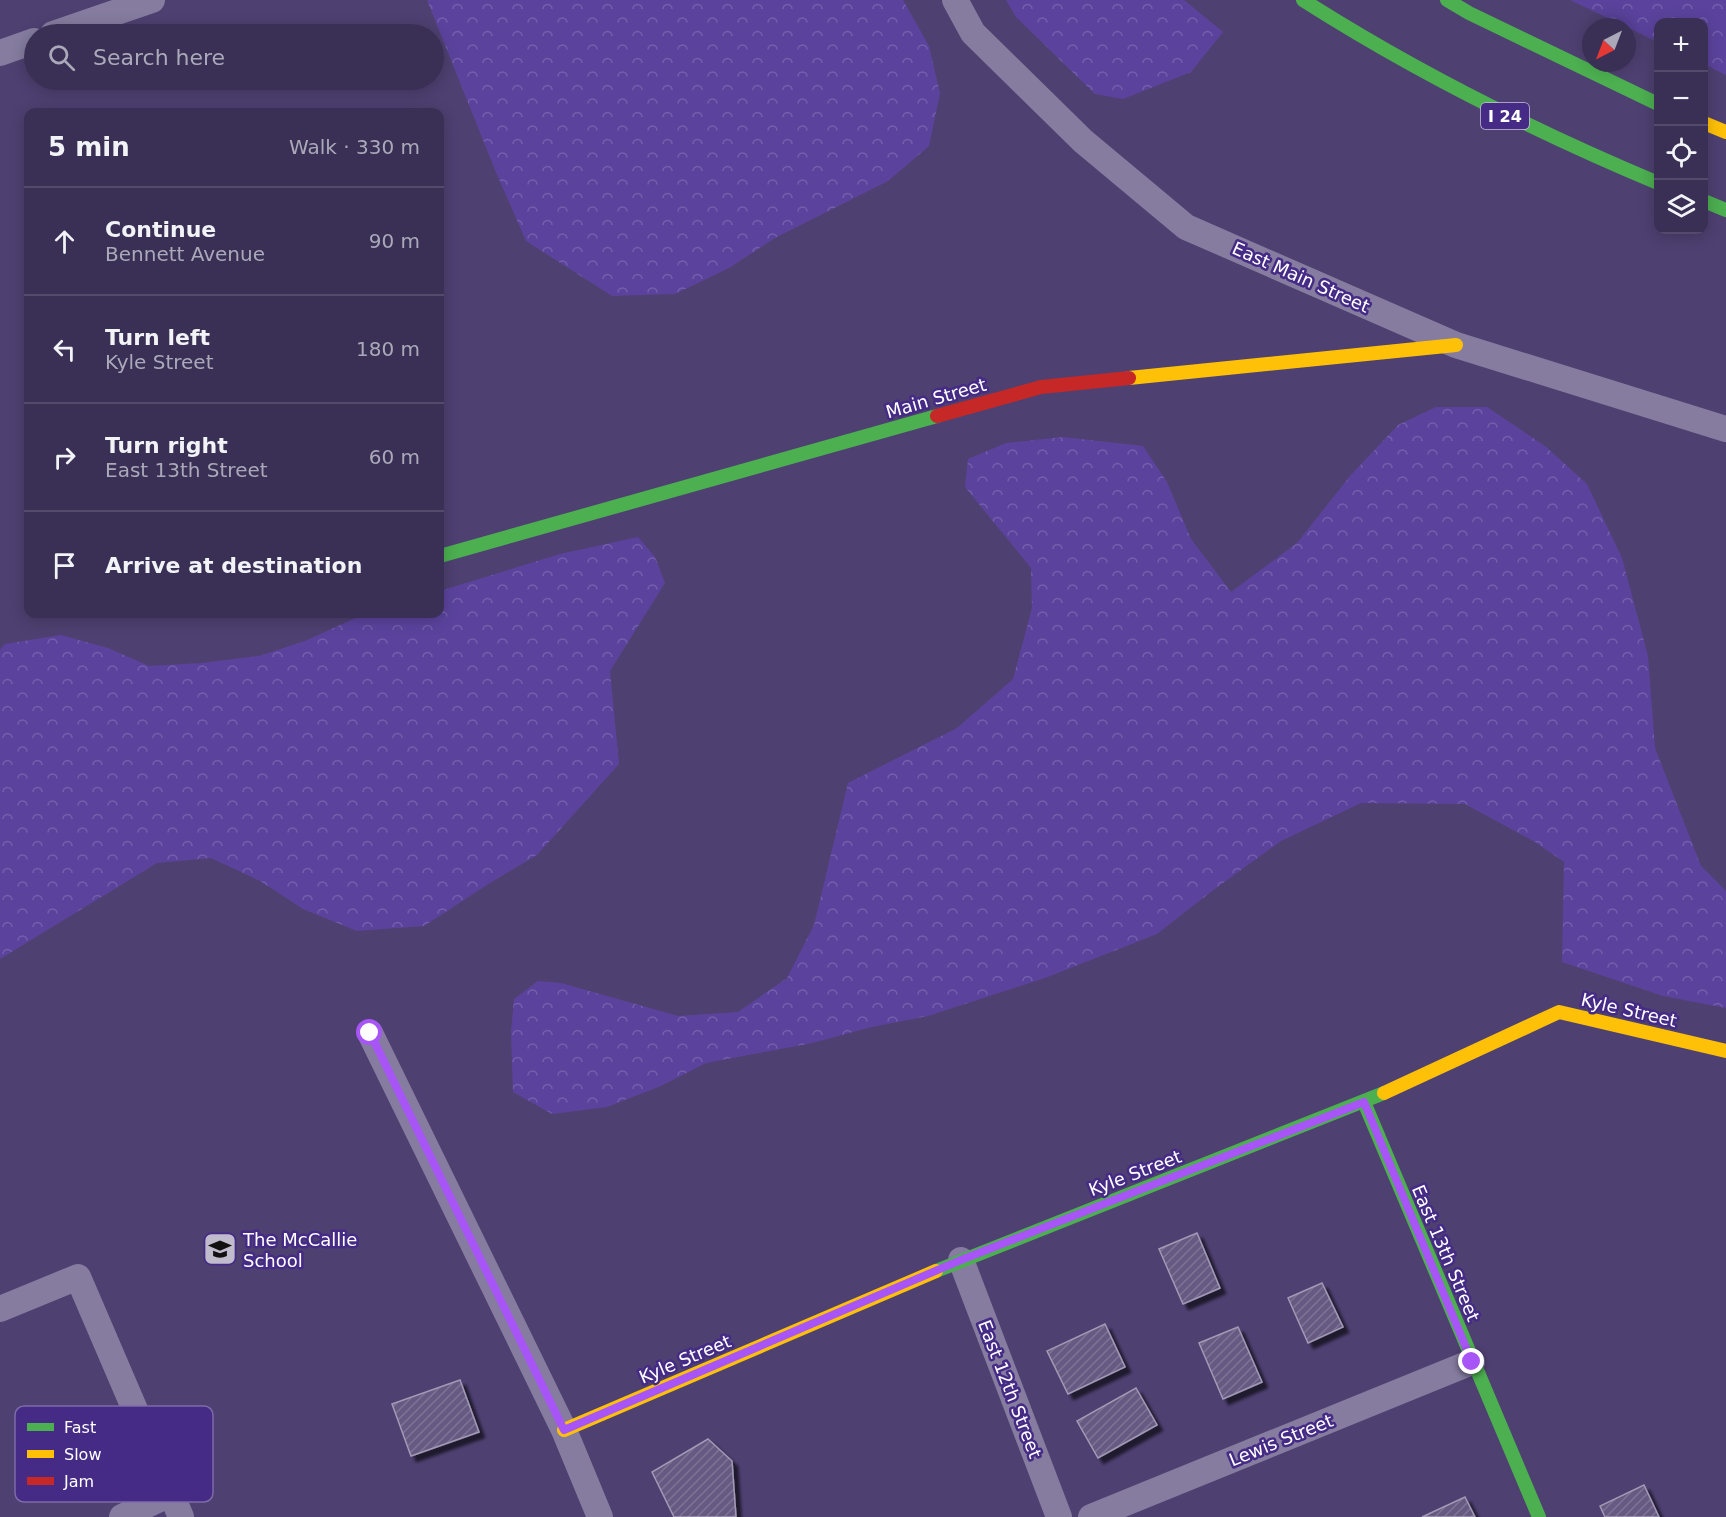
<!DOCTYPE html>
<html lang="en">
<head>
<meta charset="utf-8">
<style>
	:root { --surface:#3a3055; --page:#453c5f; --text:#f1f3f6; --muted:#aba9b9; --line:#544b6c }
	body { margin:0; font-family:"DejaVu Sans",sans-serif; background:var(--page); color:var(--text) }
	.controls { position:absolute; right:18px; top:18px; display:grid; overflow:hidden; border-radius:12px; box-shadow:0 3px 15px #0003 }
	.controls button { width:54px; height:54px; display:grid; place-items:center; padding:0; border:0; border-bottom:2px solid var(--line); background:var(--surface); color:var(--text); font:30px sans-serif }
	.compass { position:absolute; left:1582px; top:18px; width:54px; height:54px; border-radius:50%; background:var(--surface); box-shadow:0 3px 15px #0003; rotate:222deg }
	.stop { position:absolute; width:18px; height:18px; margin:-14px; border:4px solid #a855f7; border-radius:50%; background:#fff }
	.stop.end { background:#a855f7; border-color:#fff; box-shadow:0 2px 6px #0008 }
	.list { margin:0; padding:0; list-style:none }
	h2 { display:flex; justify-content:space-between; align-items:center; height:78px; margin:0; padding:0 24px; font-size:26px }
	h2 small { font-size:20px; font-weight:400; color:var(--muted) }
	.list li { display:grid; grid-template-columns:39px 1fr auto; gap:18px; align-items:center; box-sizing:border-box; height:108px; padding:0 24px; border-top:2px solid var(--line) }
	.list b { display:block; font-size:22px; white-space:nowrap }
	.list p { margin:0; font-size:20px; white-space:nowrap; color:var(--muted) }
	.list em { font-size:20px; font-style:normal; color:var(--muted) }
	.icon { flex:none; width:33px; height:33px; fill:none; stroke:currentColor; stroke-width:2; stroke-linecap:round; stroke-linejoin:round }
	.map { position:relative; flex:none; width:1726px; height:1517px; overflow:hidden }
	.search { position:absolute; background:var(--surface); box-shadow:0 3px 15px #0003; left:24px; top:24px; width:420px; height:66px; display:flex; align-items:center; gap:15px; box-sizing:border-box; padding:0 21px; border-radius:33px; color:var(--muted); font-size:22px }
	.panel { position:absolute; background:var(--surface); box-shadow:0 3px 15px #0003; left:24px; top:108px; width:420px; height:510px; border-radius:12px }
	.map>svg:first-child { display:block }
	.forest { fill:url(#forest-crowns) }
	.building { fill:url(#building-hatch); stroke:#a29ab5; stroke-width:1.5; filter:url(#shadow) }
	.lines { fill:none; stroke-linecap:round; stroke-linejoin:round }
	.street { stroke:#857c9f; stroke-width:26 }
	.fast { stroke:#4caf50; stroke-width:14 }
	.slow { stroke:#ffc107; stroke-width:14 }
	.jam { stroke:#c62828; stroke-width:14 }
	.route { stroke:#a855f7; stroke-width:8 }
	.labels { text-anchor:middle; dominant-baseline:central; stroke-width:5; stroke-linejoin:round; paint-order:stroke }
	.shield { fill:#452b86; stroke:#c7bfdb; stroke-width:1.5 }
	.shield-label { font-size:16px; font-weight:bold; fill:#fff }
	.street-label { font-size:18px; fill:#fff; stroke:#452b86 }
	.poi-label { font-size:18px; fill:#fff; stroke:#452b86; text-anchor:start }
	.key { fill:#452b86; stroke:#7d6baa; stroke-width:1.5 }
	.key-label { font-size:16px; fill:#fff }
</style>
</head>
<body>
<div class="map">
<svg width="1726" height="1517" viewBox="0 0 1726 1517">
	<defs>
		<pattern id="forest-crowns" width="20" height="18" patternUnits="userSpaceOnUse" patternTransform="scale(1.5)"><rect width="20" height="18" fill="#5b439d"/><path d="M2 6a3 3 0 1 1 6 0M12 15a3 3 0 1 1 6 0" fill="none" stroke="#745fac"/></pattern>
		<pattern id="building-hatch" width="6" height="6" patternUnits="userSpaceOnUse" patternTransform="scale(1.5)"><rect width="6" height="6" fill="#665a82"/><path d="M-1 1l2-2M0 6l6-6M5 7l2-2" fill="none" stroke="#7d7395"/></pattern>
		<filter id="shadow"><feDropShadow dx="5.5" dy="5.5" stdDeviation="1.5" flood-color="#0009"/></filter>
	</defs>
	<rect width="100%" height="100%" fill="#4e4071"/>
	<g class="forest">
		<path d="M427 0H903L929 46 940 93 929 146 888 181 775 238 729 268 675 294 612 296 526 241 495 170Z"/>
		<path d="M1006 0H1184L1223 32 1191 72 1123 99 1095 94 1016 17Z"/>
		<path d="M1570 0H1726V75L1704 64V22H1658V42Z"/>
		<path d="M1436 407H1487L1545 446 1587 484 1622 558 1648 656 1655 748 1701 866 1726 891V1008L1663 996 1562 962 1564 862 1535 842 1465 804 1361 803 1281 841 1212 891 1157 934 1045 978 928 1016 872 1027 812 1043 706 1063 661 1086 607 1107 552 1114 513 1092 511 1032 514 999 538 981 561 983 678 1016 738 1012 787 978 814 925 848 783 957 728 1013 679 1032 608 1031 568 965 487 968 459 1006 443 1063 437 1143 446 1167 482 1191 539 1231 592 1297 543 1350 476 1398 425Z"/>
		<path d="M638 537 655 557 665 583 610 671 619 764 537 855 490 883 424 926 357 931 303 909 260 881 211 858 157 863 0 959V650L5 644 61 635 108 648 149 666 202 663 259 656 305 641 364 614H440V591L560 554Z"/>
	</g>
	<g class="building">
		<path d="M1197 1233 1220 1288 1183 1304 1159 1249Z"/>
		<path d="M1322 1283 1343 1327 1308 1343 1288 1298Z"/>
		<path d="M1105 1324 1125 1367 1068 1394 1047 1351Z"/>
		<path d="M1238 1327 1262 1382 1223 1399 1199 1343Z"/>
		<path d="M460 1380 479 1432 411 1456 392 1404Z"/>
		<path d="M1136 1388 1157 1425 1098 1458 1077 1421Z"/>
		<path d="M708 1439 732 1461 736 1517H674L652 1472Z"/>
		<path d="M1644 1485 1659 1517H1605L1600 1506Z"/>
		<path d="M1465 1497 1475 1517H1422Z"/>
	</g>
	<g class="lines">
		<g class="street">
			<path d="M955 0 973 33 1083 141 1186 227 1456 345 1726 429"/>
			<path d="M53 34 152 0"/>
			<path d="M0 53 34 41"/>
			<path d="M370 1033 564 1430 600 1517"/>
			<path d="M961 1260 1059 1517"/>
			<path d="M0 1309 78 1277 181 1517"/>
			<path d="M122 1517 170 1494"/>
			<path d="M1091 1517 1472 1362"/>
		</g>
		<g class="fast">
			<path d="M1303 0C1416 72 1534 131 1658 183"/>
			<path d="M1447 0 1469 13 1658 104"/>
			<path d="M1704 201 1726 210"/>
			<path d="M440 556 937 416"/>
			<path d="M1364 1102 1539 1517"/>
			<path d="M936 1271 1384 1093"/>
		</g>
		<g class="slow">
			<path d="M1704 123 1726 132"/>
			<path d="M1129 378 1456 345"/>
			<path d="M1384 1093 1559 1012 1726 1051"/>
			<path d="M564 1430 936 1271"/>
		</g>
		<path class="jam" d="M937 416 1041 387 1129 378"/>
	</g>
	<g class="lines">
		<path class="route" d="M370 1033 564 1430 961 1260 1364 1102 1472 1362"/>
	</g>
	<defs>
		<g id="school-square" transform="scale(1.725)"><rect x="-9" y="-9" width="18" height="18" rx="4" fill="#c1bccd" stroke="#452b86"/><path d="M0-5L7-2L0 1L-7-2ZM-4 1L0 2.5L4 1V4Q0 6-4 4Z" fill="#111"/></g>
	</defs>
	<g fill-rule="evenodd">
		<use href="#school-square" x="220" y="1249"/>
	</g>
	<g class="labels">
		<rect class="shield" x="1481" y="103" width="48" height="26" rx="4.5"/>
		<g class="shield-label">
			<text x="1505" y="116">I 24</text>
		</g>
		<g class="street-label">
			<text transform="translate(1301 277) rotate(24)">East Main Street</text>
			<text transform="translate(936 398) rotate(-16)">Main Street</text>
			<text transform="translate(1629 1010) rotate(13)">Kyle Street</text>
			<text transform="translate(1135 1173) rotate(-21)">Kyle Street</text>
			<text transform="translate(1446 1253) rotate(67)">East 13th Street</text>
			<text transform="translate(685 1359) rotate(-23)">Kyle Street</text>
			<text transform="translate(1010 1389) rotate(69)">East 12th Street</text>
			<text transform="translate(1281 1440) rotate(-22)">Lewis Street</text>
		</g>
		<g class="poi-label">
			<text x="243" y="1239">The McCallie<tspan x="243" dy="21">School</tspan></text>
		</g>
	</g>
	<rect x="15" y="1406" width="198" height="96" rx="9" class="key"/>
	<rect x="27" y="1423" width="27" height="8" fill="#4caf50"/>
	<rect x="27" y="1450" width="27" height="8" fill="#ffc107"/>
	<rect x="27" y="1477" width="27" height="8" fill="#c62828"/>
	<g class="key-label">
		<text x="64" y="1433">Fast</text>
		<text x="64" y="1460">Slow</text>
		<text x="64" y="1487">Jam</text>
	</g>
</svg>
<div class="controls">
<button>+</button>
<button>−</button>
<button><svg class="icon" aria-label="locate" viewBox="0 0 24 24"><circle cx="12" cy="12" r="6"/><path d="M12 2v4M12 18v4M2 12h4M18 12h4"/></svg></button>
<button><svg class="icon" aria-label="layers" viewBox="0 0 24 24"><path d="M12 4l9 5-9 5-9-5zM3 14l9 5 9-5"/></svg></button>
</div>
<svg class="compass" viewBox="-18 -18 36 36"><path d="M0-13l5 13h-10z" fill="#e53935"/><path d="M0 13l5-13h-10z" fill="#aba9b9"/></svg>
<div class="stop" style="left:370px;top:1033px"></div>
<div class="stop end" style="left:1472px;top:1362px"></div>
<div class="search"><svg class="icon" aria-label="search" viewBox="0 0 24 24"><circle cx="10" cy="10" r="6"/><path d="M15 15l6 6"/></svg>Search here</div>
<section class="panel">
<h2>5 min<small>Walk · 330 m</small></h2>
<ul class="list">
<li><svg class="icon" aria-label="ahead" viewBox="0 0 24 24"><path d="M12 20V5M6 11l6-6 6 6"/></svg><div><b>Continue</b><p>Bennett Avenue</p></div><em>90 m</em></li>
<li><svg class="icon" aria-label="left" viewBox="0 0 24 24"><path d="M17 20v-9H6M10 6l-5 5 5 5"/></svg><div><b>Turn left</b><p>Kyle Street</p></div><em>180 m</em></li>
<li><svg class="icon" aria-label="right" viewBox="0 0 24 24"><path d="M7 20v-9h11M14 6l5 5-5 5"/></svg><div><b>Turn right</b><p>East 13th Street</p></div><em>60 m</em></li>
<li><svg class="icon" aria-label="arrive" viewBox="0 0 24 24"><path d="M6 21V4h12l-3 4 3 4H6"/></svg><div><b>Arrive at destination</b></div></li>
</ul>
</section>
</div>
</body>
</html>
